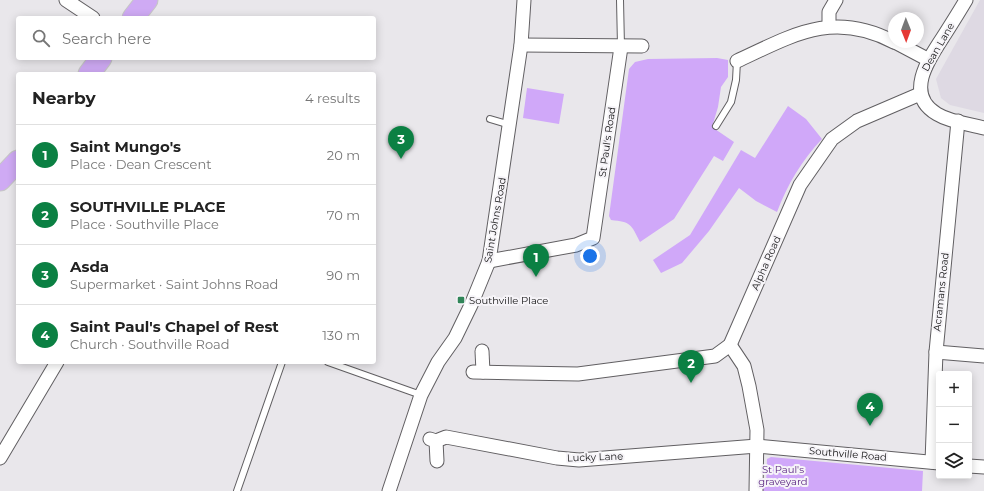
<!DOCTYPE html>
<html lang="en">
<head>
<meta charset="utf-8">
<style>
	:root { --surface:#fff; --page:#f2f2f2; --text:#222; --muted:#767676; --line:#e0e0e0; --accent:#0b8043 }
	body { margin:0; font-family:Montserrat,sans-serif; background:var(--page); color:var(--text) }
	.controls { position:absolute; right:12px; bottom:12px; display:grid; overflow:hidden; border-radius:4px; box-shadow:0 2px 10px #0003 }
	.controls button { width:36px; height:36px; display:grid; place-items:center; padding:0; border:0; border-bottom:1px solid var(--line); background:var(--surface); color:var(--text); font:20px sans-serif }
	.compass { position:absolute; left:888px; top:12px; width:36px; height:36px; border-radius:50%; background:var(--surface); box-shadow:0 2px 10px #0003; rotate:179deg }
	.you { position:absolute; left:590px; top:256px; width:14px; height:14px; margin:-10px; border:3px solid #fff; border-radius:50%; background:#1a73e8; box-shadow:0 0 0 6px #1a73e833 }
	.badge { display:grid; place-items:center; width:26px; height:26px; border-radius:50%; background:var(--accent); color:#fff; font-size:13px; font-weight:700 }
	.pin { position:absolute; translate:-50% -33px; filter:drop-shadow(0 1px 2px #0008) }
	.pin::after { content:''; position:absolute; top:21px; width:14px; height:12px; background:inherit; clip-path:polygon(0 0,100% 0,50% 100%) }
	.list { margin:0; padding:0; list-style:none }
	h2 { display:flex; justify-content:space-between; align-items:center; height:52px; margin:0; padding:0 16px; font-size:17px }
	h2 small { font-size:13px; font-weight:400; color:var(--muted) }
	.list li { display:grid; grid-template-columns:26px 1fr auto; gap:12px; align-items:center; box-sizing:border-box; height:60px; padding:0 16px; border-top:1px solid var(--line) }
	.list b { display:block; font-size:15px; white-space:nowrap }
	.list p { margin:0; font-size:13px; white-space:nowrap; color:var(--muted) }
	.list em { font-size:13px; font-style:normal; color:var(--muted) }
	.icon { flex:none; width:22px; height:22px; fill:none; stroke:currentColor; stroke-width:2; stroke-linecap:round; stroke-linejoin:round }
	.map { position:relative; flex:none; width:984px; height:491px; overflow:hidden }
	.search { position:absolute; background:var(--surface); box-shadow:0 2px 10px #0003; left:16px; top:16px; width:360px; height:44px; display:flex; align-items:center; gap:10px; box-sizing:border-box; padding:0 14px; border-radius:4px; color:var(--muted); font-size:15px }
	.panel { position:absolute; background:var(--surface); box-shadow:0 2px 10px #0003; left:16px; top:72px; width:360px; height:292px; border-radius:4px }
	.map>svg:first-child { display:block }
	.built { fill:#ded9e3 }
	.green { fill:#d0a8f9 }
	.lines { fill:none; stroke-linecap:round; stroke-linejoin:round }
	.service-casing { stroke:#615f62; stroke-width:8 }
	.minor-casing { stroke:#615f62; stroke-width:15 }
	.trunk-casing { stroke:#c6c6c6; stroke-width:23 }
	.service { stroke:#fff; stroke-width:6 }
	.minor { stroke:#fff; stroke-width:13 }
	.trunk { stroke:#cfaaf4; stroke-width:21 }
	.poi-dot { fill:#308558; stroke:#f6f4f8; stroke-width:1.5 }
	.labels { text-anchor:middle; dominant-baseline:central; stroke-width:4; stroke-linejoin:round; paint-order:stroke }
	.street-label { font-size:10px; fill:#111112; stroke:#f6f4f8 }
	.poi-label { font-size:10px; fill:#111112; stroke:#f6f4f8; text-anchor:start }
	.park-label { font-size:10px; fill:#592381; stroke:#f6f4f8 }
</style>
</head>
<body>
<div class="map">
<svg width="984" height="491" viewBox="0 0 984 491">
	<rect width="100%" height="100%" fill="#e9e7eb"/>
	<path class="built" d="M980 0H984V113L950 105 941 98 936 79Z"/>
	<g class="green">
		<path d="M717 58 728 60V77L721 87 718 107 712 127 734 142 723 161 714 156 674 219 640 242C631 224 631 222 611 220L609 216 629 69 635 62 648 59Z"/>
		<path d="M527 88 564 94 559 124 523 118Z"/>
		<path d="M788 106 806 119 822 139C802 160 787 185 777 212L756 201 739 188 709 231 682 263 661 273 653 260 690 235 741 150 755 158Z"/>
		<path d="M771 457 923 471 922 491H761V486H766L767 459Z"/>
	</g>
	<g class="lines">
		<g class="service-casing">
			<g id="service">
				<path d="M620 0 621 46"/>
				<path d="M490 119 510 125"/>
				<path d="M716 126 731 102 736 80 737 61"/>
				<path d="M328 362 421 395"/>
				<path d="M237 491 282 362"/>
			</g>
		</g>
		<g class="minor-casing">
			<g id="minor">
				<path d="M66 0 93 18"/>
				<path d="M966 0C959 12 952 23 945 34 930 57 903 94 937 114 950 122 969 124 984 128"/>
				<path d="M829 26V12L836 0"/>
				<path d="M895 42 929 60"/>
				<path d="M521 45 642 46"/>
				<path d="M737 61C793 35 833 10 894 42"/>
				<path d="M489 261 576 245 593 238 621 47"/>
				<path d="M730 345 744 366 749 386 757 430 756 491"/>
				<path d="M482 351 483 372"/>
				<path d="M936 352 984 356"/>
				<path d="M473 372 578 374 715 356 730 345 800 185 832 139 857 121 920 94"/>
				<path d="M430 439 436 441 446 437 557 458 579 460 757 446 939 463"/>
				<path d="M436 441 437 461"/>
				<path d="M0 458 57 362"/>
				<path d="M932 462 936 352 958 121"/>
				<path d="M969 466 984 467"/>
				<path d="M389 491 421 395 438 362 455 338 471 305 489 261 521 45 524 0"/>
			</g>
		</g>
		<g class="trunk-casing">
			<g id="trunk">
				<path d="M133 18 147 0"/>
				<path d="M89 74 101 58"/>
				<path d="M0 180 18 161"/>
			</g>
		</g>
		<use href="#service" class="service"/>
		<use href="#minor" class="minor"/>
		<use href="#trunk" class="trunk"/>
	</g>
	<rect class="poi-dot" x="457" y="296" width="8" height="8" rx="2"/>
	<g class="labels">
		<g class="street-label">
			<text transform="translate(938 47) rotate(-60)">Dean Lane</text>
			<text transform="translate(607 142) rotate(-82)">St Paul's Road</text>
			<text transform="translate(495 220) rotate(-80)">Saint Johns Road</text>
			<text transform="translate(766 263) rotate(-66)">Alpha Road</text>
			<text transform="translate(941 292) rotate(-84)">Acramans Road</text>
			<text transform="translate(848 454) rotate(5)">Southville Road</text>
			<text transform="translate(595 457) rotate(-2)">Lucky Lane</text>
		</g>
		<g class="poi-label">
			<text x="469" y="300">Southville Place</text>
		</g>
		<g class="park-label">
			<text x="783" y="469">St Paul's<tspan x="783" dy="12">graveyard</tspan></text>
		</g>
	</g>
</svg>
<div class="controls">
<button>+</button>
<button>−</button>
<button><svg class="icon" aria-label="layers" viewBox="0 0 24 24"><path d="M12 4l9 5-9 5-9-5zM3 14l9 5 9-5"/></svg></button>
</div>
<svg class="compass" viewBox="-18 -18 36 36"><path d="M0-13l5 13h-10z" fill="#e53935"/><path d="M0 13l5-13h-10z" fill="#767676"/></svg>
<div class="you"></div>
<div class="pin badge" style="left:536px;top:277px">1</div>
<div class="pin badge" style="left:691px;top:383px">2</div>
<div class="pin badge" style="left:401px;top:159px">3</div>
<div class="pin badge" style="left:870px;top:426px">4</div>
<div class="search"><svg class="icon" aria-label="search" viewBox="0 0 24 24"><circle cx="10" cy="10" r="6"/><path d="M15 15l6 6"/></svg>Search here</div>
<section class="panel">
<h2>Nearby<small>4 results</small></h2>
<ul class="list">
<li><span class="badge">1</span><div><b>Saint Mungo's</b><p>Place · Dean Crescent</p></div><em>20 m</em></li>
<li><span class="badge">2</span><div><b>SOUTHVILLE PLACE</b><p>Place · Southville Place</p></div><em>70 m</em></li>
<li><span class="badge">3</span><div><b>Asda</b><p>Supermarket · Saint Johns Road</p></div><em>90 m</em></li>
<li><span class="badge">4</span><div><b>Saint Paul's Chapel of Rest</b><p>Church · Southville Road</p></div><em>130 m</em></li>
</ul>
</section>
</div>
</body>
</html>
